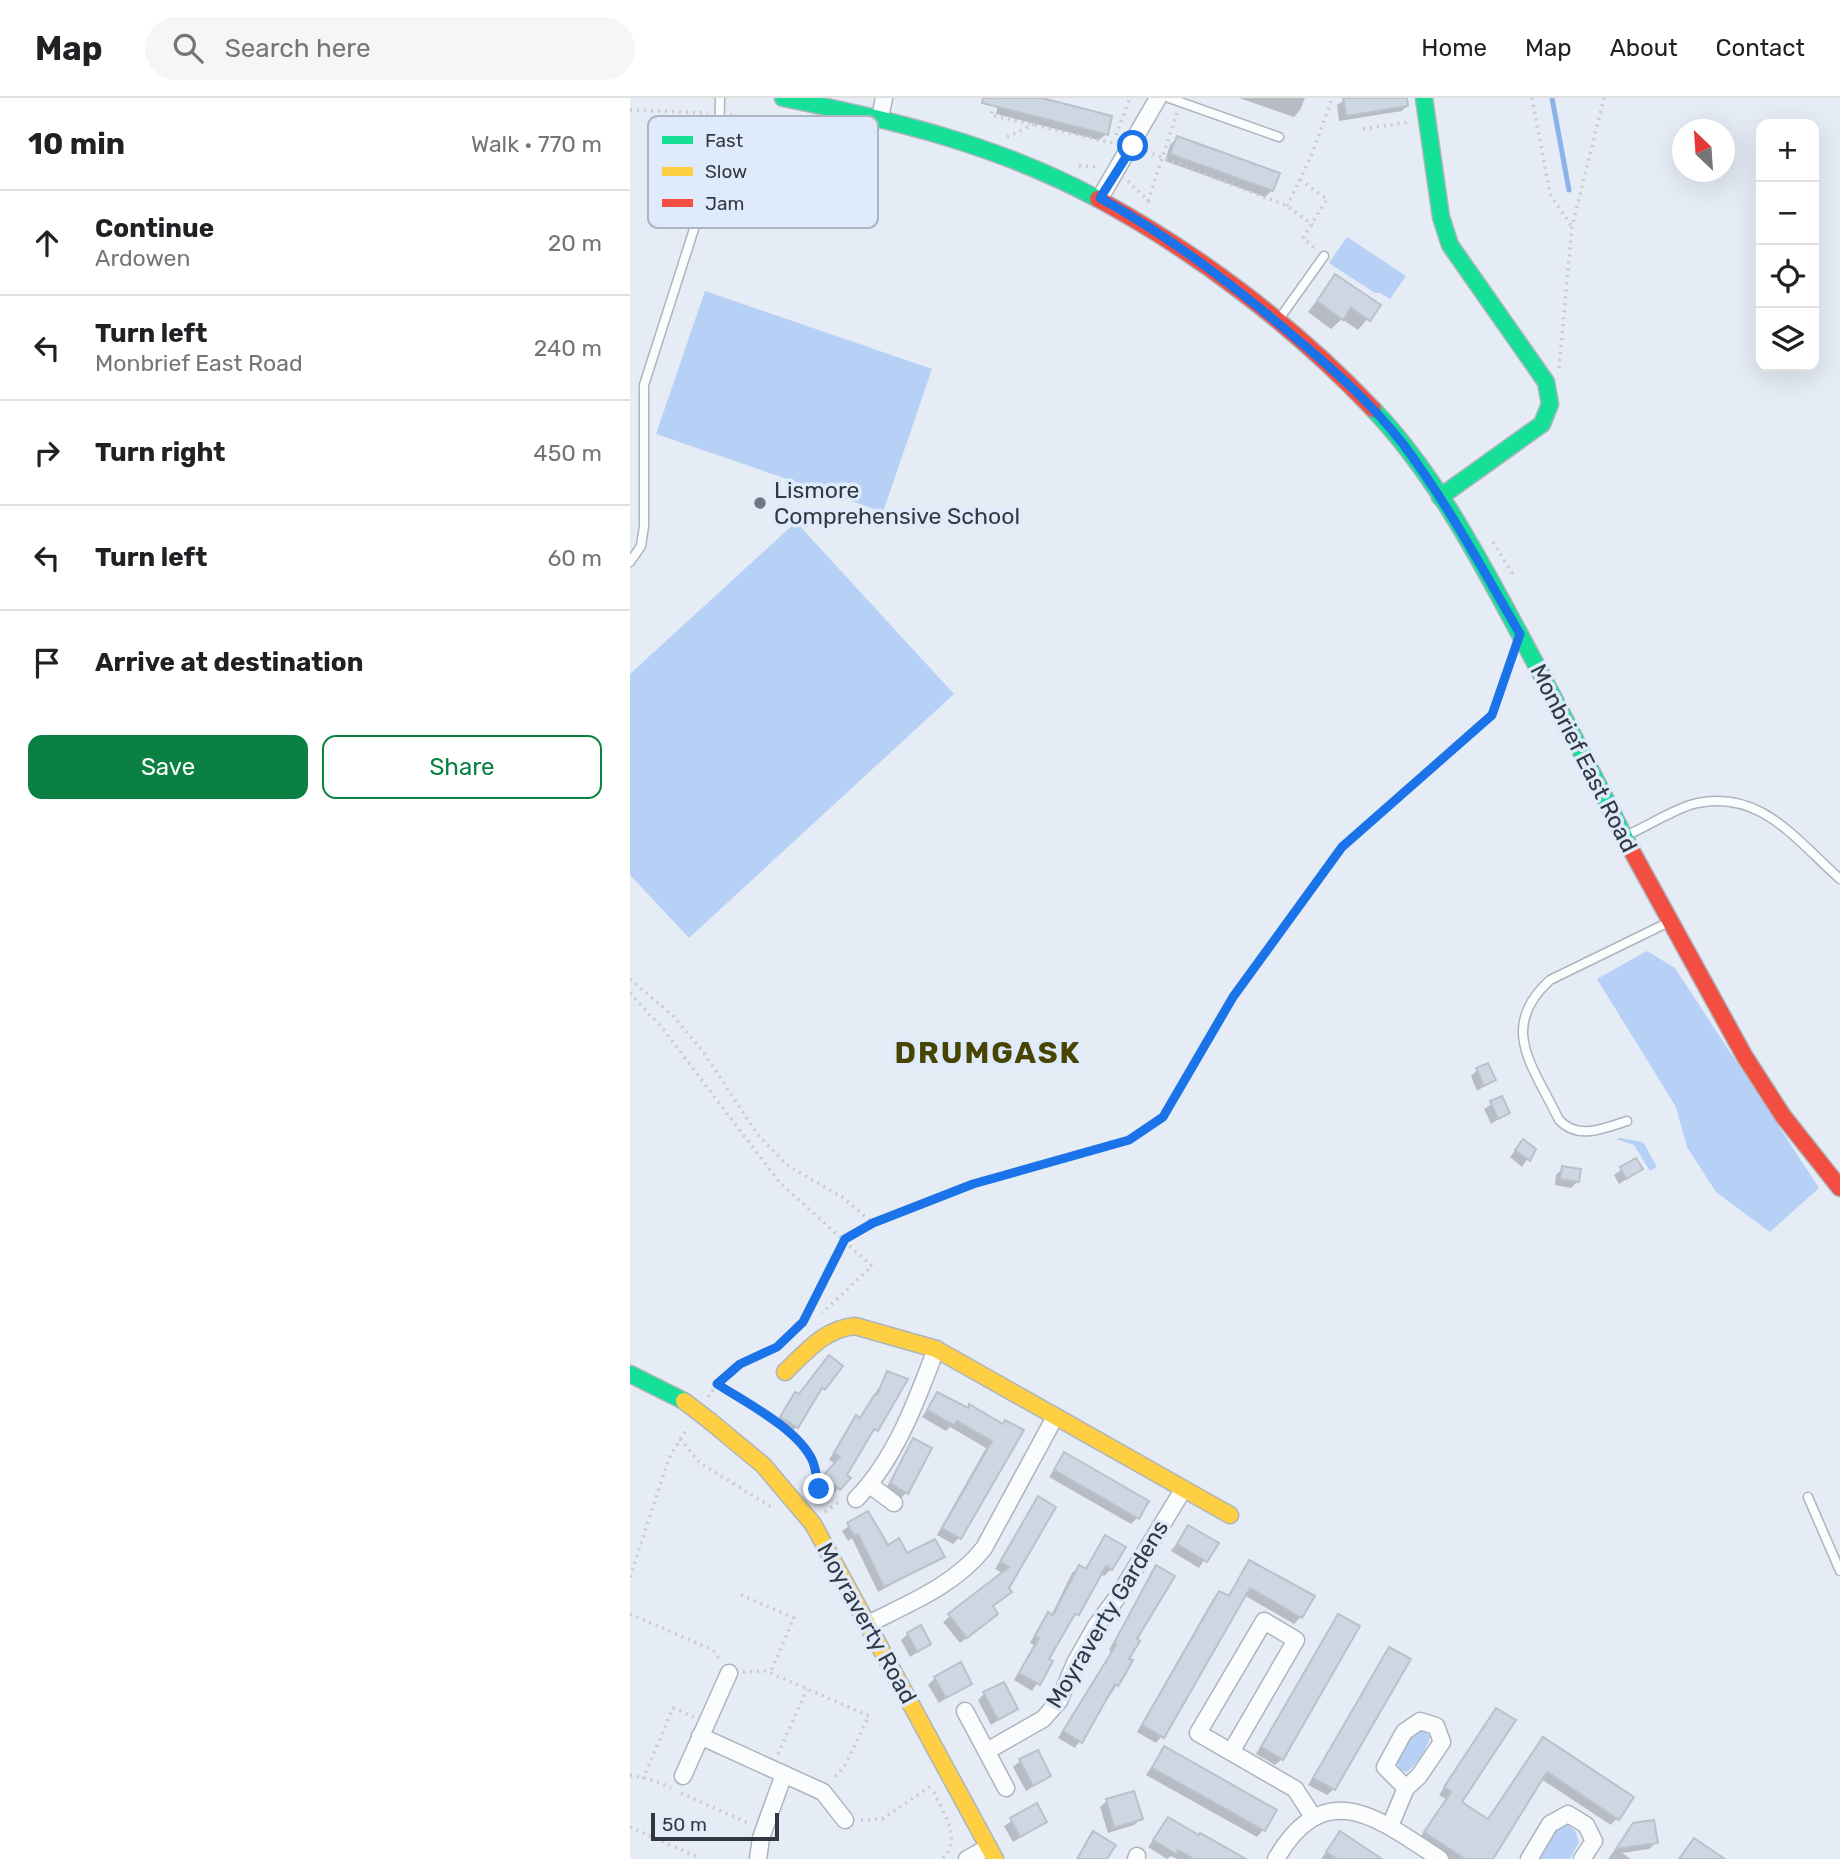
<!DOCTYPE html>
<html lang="en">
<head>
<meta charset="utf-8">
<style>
	:root { --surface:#fff; --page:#f6f6f6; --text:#202124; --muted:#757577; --line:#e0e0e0; --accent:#0b8043 }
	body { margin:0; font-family:Rubik,sans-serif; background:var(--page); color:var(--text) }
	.controls { position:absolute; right:21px; top:21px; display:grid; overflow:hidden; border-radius:14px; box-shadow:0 7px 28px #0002 }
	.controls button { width:63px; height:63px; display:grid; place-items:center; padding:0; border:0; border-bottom:2px solid var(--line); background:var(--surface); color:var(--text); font:35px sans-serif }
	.compass { position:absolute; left:1042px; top:21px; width:63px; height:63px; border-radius:50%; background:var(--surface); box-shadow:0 7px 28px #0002; rotate:335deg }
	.scale { position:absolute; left:21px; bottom:18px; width:128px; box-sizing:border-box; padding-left:7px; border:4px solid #313843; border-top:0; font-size:19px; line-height:24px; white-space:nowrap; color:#313843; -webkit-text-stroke:5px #dfebfb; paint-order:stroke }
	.stop { position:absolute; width:21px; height:21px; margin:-16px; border:5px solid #1a73e8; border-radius:50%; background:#fff }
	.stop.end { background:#1a73e8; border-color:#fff; box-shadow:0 2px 7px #0008 }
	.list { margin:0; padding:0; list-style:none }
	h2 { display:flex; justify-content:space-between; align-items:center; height:91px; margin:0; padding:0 28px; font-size:30px }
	h2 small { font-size:23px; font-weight:400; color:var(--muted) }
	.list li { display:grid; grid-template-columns:46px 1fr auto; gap:21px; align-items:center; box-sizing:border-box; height:105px; padding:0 28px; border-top:2px solid var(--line) }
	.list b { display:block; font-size:26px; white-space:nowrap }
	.list p { margin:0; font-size:23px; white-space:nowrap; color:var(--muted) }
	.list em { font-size:23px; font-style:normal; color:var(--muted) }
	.actions { display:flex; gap:14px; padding:21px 28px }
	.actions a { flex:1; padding:16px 0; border:2px solid var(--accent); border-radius:14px; text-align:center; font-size:24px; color:var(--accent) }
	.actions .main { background:var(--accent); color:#fff }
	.icon { flex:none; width:38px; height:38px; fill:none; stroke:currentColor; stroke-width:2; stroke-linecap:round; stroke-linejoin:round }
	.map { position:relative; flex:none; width:1210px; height:1761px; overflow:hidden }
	header { display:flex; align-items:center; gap:42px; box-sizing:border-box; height:98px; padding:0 35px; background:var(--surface); border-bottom:2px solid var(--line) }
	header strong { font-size:33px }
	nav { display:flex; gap:38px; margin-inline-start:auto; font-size:24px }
	.search { width:490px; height:63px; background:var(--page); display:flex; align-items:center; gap:18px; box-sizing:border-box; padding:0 24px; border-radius:38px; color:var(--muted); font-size:26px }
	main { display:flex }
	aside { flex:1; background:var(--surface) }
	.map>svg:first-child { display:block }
	.green { fill:#b7d0f5 }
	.shadow { fill:#0003 }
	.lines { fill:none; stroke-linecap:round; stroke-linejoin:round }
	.stream { stroke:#8bb3e9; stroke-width:5 }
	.building { fill:#cdd6e3; stroke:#bbc1ca; stroke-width:2 }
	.lane-casing { stroke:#aeb4bd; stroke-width:11 }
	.street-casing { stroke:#aeb4bd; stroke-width:19 }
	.fast-casing { stroke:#aeb4bd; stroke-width:19 }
	.slow-casing { stroke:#aeb4bd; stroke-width:19 }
	.jam-casing { stroke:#aeb4bd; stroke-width:19 }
	.path { stroke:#c8cbcf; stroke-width:3.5; stroke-dasharray:2 5; stroke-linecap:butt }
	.lane { stroke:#fbfcfe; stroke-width:8 }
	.street { stroke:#fbfcfe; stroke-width:16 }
	.fast { stroke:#16e098; stroke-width:16 }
	.slow { stroke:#ffcf43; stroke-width:16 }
	.jam { stroke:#f24e42; stroke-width:16 }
	.slow-bridge-casing { stroke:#aeb4bd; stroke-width:19; stroke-linecap:butt }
	.slow-bridge { stroke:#ffcf43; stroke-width:16 }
	.route { stroke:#1a73e8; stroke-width:9 }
	.poi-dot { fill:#707781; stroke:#dfebfb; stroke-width:2.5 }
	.labels { text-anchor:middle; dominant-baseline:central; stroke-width:7; stroke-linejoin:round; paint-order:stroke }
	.poi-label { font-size:23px; fill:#313843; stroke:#dfebfb; text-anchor:start }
	.street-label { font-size:23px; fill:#313843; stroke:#dfebfb }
	.district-label { font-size:30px; font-weight:bold; letter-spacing:2px; fill:#484503; stroke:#dfebfb }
	.key { fill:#dfebfb; stroke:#abb5c4; stroke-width:2 }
	.key-label { font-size:19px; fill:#313843 }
</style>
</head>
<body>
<header>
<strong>Map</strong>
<div class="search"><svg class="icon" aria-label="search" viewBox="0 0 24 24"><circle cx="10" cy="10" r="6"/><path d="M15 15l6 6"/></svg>Search here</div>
<nav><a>Home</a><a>Map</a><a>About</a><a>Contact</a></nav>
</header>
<main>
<aside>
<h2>10 min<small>Walk · 770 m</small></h2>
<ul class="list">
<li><svg class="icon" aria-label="ahead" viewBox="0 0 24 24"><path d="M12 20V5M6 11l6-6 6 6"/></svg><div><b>Continue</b><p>Ardowen</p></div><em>20 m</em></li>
<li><svg class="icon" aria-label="left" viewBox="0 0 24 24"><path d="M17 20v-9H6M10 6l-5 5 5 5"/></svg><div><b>Turn left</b><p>Monbrief East Road</p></div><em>240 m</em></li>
<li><svg class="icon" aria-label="right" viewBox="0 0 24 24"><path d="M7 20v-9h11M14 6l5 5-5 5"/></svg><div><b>Turn right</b></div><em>450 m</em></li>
<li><svg class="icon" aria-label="left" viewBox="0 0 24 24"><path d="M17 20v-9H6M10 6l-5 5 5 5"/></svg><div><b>Turn left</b></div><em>60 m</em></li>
<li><svg class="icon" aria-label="arrive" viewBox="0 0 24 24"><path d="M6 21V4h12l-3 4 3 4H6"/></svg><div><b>Arrive at destination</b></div></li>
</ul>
<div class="actions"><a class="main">Save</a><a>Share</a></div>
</aside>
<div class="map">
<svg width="1210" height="1761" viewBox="0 0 1210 1761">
	<rect width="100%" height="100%" fill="#e5ecf5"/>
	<g class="green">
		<path d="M717 139 776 178 760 201 750 195H745L699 165Z"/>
		<path d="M75 193 302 271 253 414 26 336Z"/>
		<path d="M166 424 324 596 59 840 0 777V576Z"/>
		<path d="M1017 853 1045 870 1189 1090 1140 1134 1086 1094 1057 1049 1046 1009 967 881Z"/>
		<path d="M990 1040 1013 1044 1027 1069 1020 1073 1004 1047 986 1041Z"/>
		<path d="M788 1631 796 1632 800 1639C797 1651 787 1666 777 1674L770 1672 767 1664 782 1636Z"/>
		<path d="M938 1727 946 1734 949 1744 940 1761H906L926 1729Z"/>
	</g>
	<g class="shadow">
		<path d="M370 0H404L476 36 469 42 366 16Z"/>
		<path d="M609 0H675L670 12 664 19Z"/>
		<path d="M718 0H777L778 7 772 13 709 23 707 7Z"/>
		<path d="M547 40 642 92 635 99 535 63 540 47Z"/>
		<path d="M705 178 749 207 728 232 712 221 701 231 678 214Z"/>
		<path d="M847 972 864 982 847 993 841 978Z"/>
		<path d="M871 1000 877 1015 861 1026 854 1011Z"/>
		<path d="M887 1050 903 1052 892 1069 880 1059Z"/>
		<path d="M1006 1062 1011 1071 989 1086 984 1077Z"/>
		<path d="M933 1070 948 1083 941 1090 925 1087 926 1077Z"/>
		<path d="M193 1266V1291L186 1296 166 1329 160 1336 145 1326 159 1303 165 1296 168 1298Z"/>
		<path d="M258 1275 275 1282 246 1332 238 1337 215 1377 218 1380 202 1397 189 1385 206 1366 199 1362 220 1326 229 1321Z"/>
		<path d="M307 1296 372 1327 329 1440 323 1446 307 1437 356 1350 320 1329 316 1333 292 1319Z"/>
		<path d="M283 1342 276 1395 270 1401 255 1392Z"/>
		<path d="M434 1357 507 1420 501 1426 419 1379Z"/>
		<path d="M408 1400 424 1410 361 1509 360 1522 330 1545 313 1524 374 1476 365 1471Z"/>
		<path d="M237 1415 257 1449 277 1458 313 1459 248 1494 222 1440 218 1443 212 1433Z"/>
		<path d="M559 1429 586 1445 569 1470 541 1453Z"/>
		<path d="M476 1439 481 1471 474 1478 470 1475 416 1562 421 1564 402 1593 384 1582 404 1547 400 1545 412 1523 421 1518 442 1475 449 1469 454 1472Z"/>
		<path d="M620 1464 671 1519 664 1526 614 1497 532 1638 526 1645 507 1634 583 1501 590 1495 597 1499Z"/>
		<path d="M526 1469 487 1587 445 1650 428 1640 481 1554 479 1552Z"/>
		<path d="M708 1518 652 1661 645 1667 626 1656Z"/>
		<path d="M278 1536 299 1546 280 1559 271 1542Z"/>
		<path d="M760 1551 704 1691 697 1697 678 1687Z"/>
		<path d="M305 1580 340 1585 309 1605 298 1587Z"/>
		<path d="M354 1596 386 1611 361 1627 348 1602Z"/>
		<path d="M866 1612 830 1704 857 1722 913 1641 987 1720 981 1727 911 1681 861 1761H820L789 1741 816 1701 809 1697Z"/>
		<path d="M534 1650 645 1712 633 1732 627 1739 516 1677Z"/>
		<path d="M390 1663 419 1678 396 1693 383 1669Z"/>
		<path d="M477 1703 511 1720 504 1727 478 1735 470 1709Z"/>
		<path d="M406 1708 415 1724 383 1744 374 1728Z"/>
		<path d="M538 1721 612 1761H547L541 1758 537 1761 518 1749Z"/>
		<path d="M1004 1726 1026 1745 1019 1751 992 1755 1001 1761H978Z"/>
		<path d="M710 1735 750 1761H691Z"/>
	</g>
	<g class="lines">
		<path class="stream" d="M922 0 939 92"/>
	</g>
	<g class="building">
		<path d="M353 0H412L482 18 478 37 352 5Z"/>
		<path d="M713 0H777L778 8 716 18Z"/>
		<path d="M547 38 650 75 643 93 540 56Z"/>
		<path d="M705 176 751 207 740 223 721 210 713 222 687 203Z"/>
		<path d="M858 965 866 982 854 988 846 970Z"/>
		<path d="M872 998 880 1015 868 1021 860 1003Z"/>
		<path d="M893 1041 906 1051 900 1063 885 1052Z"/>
		<path d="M1006 1060 1013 1071 996 1081 990 1069Z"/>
		<path d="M932 1068 951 1071 949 1084 930 1081Z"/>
		<path d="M199 1257 213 1268 195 1292 192 1290 168 1330 150 1319 165 1294 169 1296Z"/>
		<path d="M257 1273 278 1281 248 1333 244 1331 217 1377 221 1380 210 1392 193 1378 210 1359 204 1355 226 1317 230 1320 245 1296 247 1297Z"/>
		<path d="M307 1294 338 1310 339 1306 373 1326 375 1322 394 1332 331 1441 312 1430 362 1343 327 1323 324 1327 297 1312Z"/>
		<path d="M283 1340 302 1350 278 1396 260 1385Z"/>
		<path d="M434 1354 519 1403 509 1421 424 1372Z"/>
		<path d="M408 1398 426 1409 379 1490 382 1494 363 1508 368 1516 337 1540 318 1516 379 1469 370 1464Z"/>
		<path d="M238 1413 258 1447 269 1440 277 1455 305 1441 315 1459 254 1489 228 1436 224 1438 217 1425Z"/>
		<path d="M558 1427 589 1445 577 1464 547 1446Z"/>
		<path d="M475 1437 496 1449 482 1472 476 1468 449 1517 445 1516 419 1561 423 1563 410 1587 389 1575 409 1540 405 1538 418 1514 423 1517 449 1467 456 1471Z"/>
		<path d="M619 1462 685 1498 672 1520 620 1490 534 1640 512 1627 589 1493 599 1498Z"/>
		<path d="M526 1467 545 1478 507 1541 510 1543 499 1561 503 1562 496 1575 488 1588 485 1586 452 1645 433 1633 486 1547 484 1545Z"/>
		<path d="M708 1516 730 1528 653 1662 631 1649Z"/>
		<path d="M291 1527 301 1546 287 1554 277 1535Z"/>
		<path d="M759 1549 781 1561 705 1692 683 1680Z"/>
		<path d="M331 1564 342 1586 316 1600 304 1579Z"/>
		<path d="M374 1584 388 1611 368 1622 353 1594Z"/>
		<path d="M866 1610 886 1622 832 1704 858 1721 913 1639 1004 1699 989 1722 917 1674 863 1761H835L794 1734 821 1694 814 1689Z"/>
		<path d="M534 1648 647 1712 635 1733 522 1670Z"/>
		<path d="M408 1652 421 1678 403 1688 389 1661Z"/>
		<path d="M504 1693 513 1721 484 1730 476 1701Z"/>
		<path d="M407 1705 417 1724 390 1739 380 1720Z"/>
		<path d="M538 1719 569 1737 570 1735 616 1761H564L548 1752 546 1756 523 1742Z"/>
		<path d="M1024 1722 1028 1745 986 1751 1003 1725Z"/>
		<path d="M463 1733 486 1747 477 1761H447Z"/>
		<path d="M710 1733 752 1761H707L696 1754Z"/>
		<path d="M1064 1740 1095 1761H1049Z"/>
	</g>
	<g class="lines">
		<g class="lane-casing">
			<g id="lane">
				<path d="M539 0 649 39"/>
				<path d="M647 224 694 158"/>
				<path d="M0 464 11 448 14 428V287L89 53 90 0"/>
				<path d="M997 737C1018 728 1039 714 1060 707 1128 688 1164 740 1210 781"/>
				<path d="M997 1023C973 1031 948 1042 929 1022 904 969 867 930 920 882L1037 825"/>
				<path d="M1178 1399 1210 1473"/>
			</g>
		</g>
		<g class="street-casing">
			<g id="street">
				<path d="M250 19 254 0"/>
				<path d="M470 100 528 0"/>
				<path d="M240 1387 264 1405"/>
				<path d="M226 1401C265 1362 287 1302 306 1251"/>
				<path d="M238 1526C280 1505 325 1487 354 1450L425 1319"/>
				<path d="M335 1613 376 1690"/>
				<path d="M70 1638 193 1694 215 1722"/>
				<path d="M357 1653 413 1621 429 1603 445 1565 466 1528 489 1497 553 1392"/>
				<path d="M601 1654 666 1542 634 1523 568 1635 665 1691 682 1717"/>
				<path d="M53 1678 99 1575"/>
				<path d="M760 1728 776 1690 789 1678 812 1644 806 1628 790 1623 774 1634 755 1669 776 1690"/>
				<path d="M128 1761 131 1740 154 1676"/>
				<path d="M337 1761 357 1750"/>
				<path d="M506 1761 507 1758"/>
				<path d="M646 1761C695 1676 749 1721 810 1761"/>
				<path d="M899 1761 920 1726 938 1716 956 1727 964 1743 952 1761"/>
			</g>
		</g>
		<g class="fast-casing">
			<g id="fast">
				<path d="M153 0C263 22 368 47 468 101"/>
				<path d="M794 0 811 119 820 147 916 284 920 306 912 326 810 399"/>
				<path d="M743 311C800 371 842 447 881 520 922 595 961 672 999 748"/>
				<path d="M0 1276 54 1303"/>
			</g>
		</g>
		<g class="slow-casing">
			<g id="slow">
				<path d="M155 1274C176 1254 194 1231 225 1228L306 1251 600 1417"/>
				<path d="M80 1323 133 1367 183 1426 365 1761"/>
			</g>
		</g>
		<g class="jam-casing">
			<g id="jam">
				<path d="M468 101C568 155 664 228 743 311"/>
				<path d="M999 748 1115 959 1153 1018 1210 1090"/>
			</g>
		</g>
		<g class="path">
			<path d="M366 0 361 17 483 45"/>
			<path d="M902 0 920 96 942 129"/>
			<path d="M0 12 78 15"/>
			<path d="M100 17 203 32"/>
			<path d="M733 31 779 24"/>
			<path d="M486 37 500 0"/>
			<path d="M377 39 404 26"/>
			<path d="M516 53 657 108 683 127"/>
			<path d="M449 68 469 69"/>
			<path d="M670 82 697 101 673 140 686 151"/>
			<path d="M498 83 522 107"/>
			<path d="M518 103 547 15"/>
			<path d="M657 108 682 56 702 0"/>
			<path d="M929 270 942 129 974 0"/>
			<path d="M863 444 882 475 879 479"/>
			<path d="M0 881 43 918 72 952 128 1037 157 1067 212 1099 242 1124"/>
			<path d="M0 895 33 931 150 1085 242 1168 192 1215"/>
			<path d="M87 1286C118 1306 165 1327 182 1362 188 1375 189 1392 191 1406"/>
			<path d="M78 1299 87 1286 110 1267 147 1249 173 1224 215 1141 243 1125 343 1086 499 1042 533 1019 603 899 712 749 862 617 881 559"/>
			<path d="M50 1341 70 1365 143 1410"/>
			<path d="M195 1414 212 1402"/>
			<path d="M0 1479 39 1360 58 1329"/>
			<path d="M111 1497 164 1520 140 1575"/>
			<path d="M0 1516 83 1552 90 1562"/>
			<path d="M113 1574 136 1573 239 1618 215 1667 203 1682"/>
			<path d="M148 1656 177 1591"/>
			<path d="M0 1677 23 1682 41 1690"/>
			<path d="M13 1681 43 1610 64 1619"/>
			<path d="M304 1694C314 1717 333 1741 312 1761"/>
			<path d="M51 1695 120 1726"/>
			<path d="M231 1722 252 1721 301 1688"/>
			<path d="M0 1729 67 1759"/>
		</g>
		<use href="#lane" class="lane"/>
		<use href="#street" class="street"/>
		<use href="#fast" class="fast"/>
		<use href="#slow" class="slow"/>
		<use href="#jam" class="jam"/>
		<g class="slow-bridge-casing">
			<path id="slow-bridge" d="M54 1303 80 1323"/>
		</g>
		<use href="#slow-bridge" class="slow-bridge"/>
	</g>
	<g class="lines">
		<path class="route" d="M189 1391C187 1382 186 1372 183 1364 170 1332 115 1304 87 1286L110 1266 147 1249 173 1224 215 1141 243 1125 343 1086 499 1042 533 1019 603 899 712 749 862 617 890 536C853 472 818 406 773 346 743 307 706 274 668 242 606 189 541 139 470 100L503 48"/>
	</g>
	<circle class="poi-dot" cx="130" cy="405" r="7"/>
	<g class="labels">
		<g class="poi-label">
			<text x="144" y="392">Lismore<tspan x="144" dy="26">Comprehensive School</tspan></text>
		</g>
		<g class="street-label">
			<text transform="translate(954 660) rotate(63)">Monbrief East Road</text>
			<text transform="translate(477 1516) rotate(-59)">Moyraverty Gardens</text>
			<text transform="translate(237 1525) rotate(61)">Moyraverty Road</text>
		</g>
		<g class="district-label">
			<text x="358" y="955">DRUMGASK</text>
		</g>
	</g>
	<rect x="18" y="18" width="230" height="112" rx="10" class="key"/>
	<rect x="32" y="38" width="31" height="8" fill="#16e098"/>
	<rect x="32" y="69" width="31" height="9" fill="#ffcf43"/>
	<rect x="32" y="101" width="31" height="8" fill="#f24e42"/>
	<g class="key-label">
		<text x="75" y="49">Fast</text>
		<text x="75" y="80">Slow</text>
		<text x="75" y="112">Jam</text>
	</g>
</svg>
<div class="controls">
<button>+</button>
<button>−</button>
<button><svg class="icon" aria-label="locate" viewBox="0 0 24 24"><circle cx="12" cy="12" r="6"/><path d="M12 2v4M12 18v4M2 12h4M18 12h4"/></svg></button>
<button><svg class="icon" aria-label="layers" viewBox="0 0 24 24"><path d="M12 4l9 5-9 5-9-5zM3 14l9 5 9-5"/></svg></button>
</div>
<svg class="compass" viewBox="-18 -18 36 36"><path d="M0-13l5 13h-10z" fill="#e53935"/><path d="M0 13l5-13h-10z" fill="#757577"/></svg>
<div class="scale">50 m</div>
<div class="stop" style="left:503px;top:48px"></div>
<div class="stop end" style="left:189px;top:1391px"></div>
</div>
</main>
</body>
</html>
